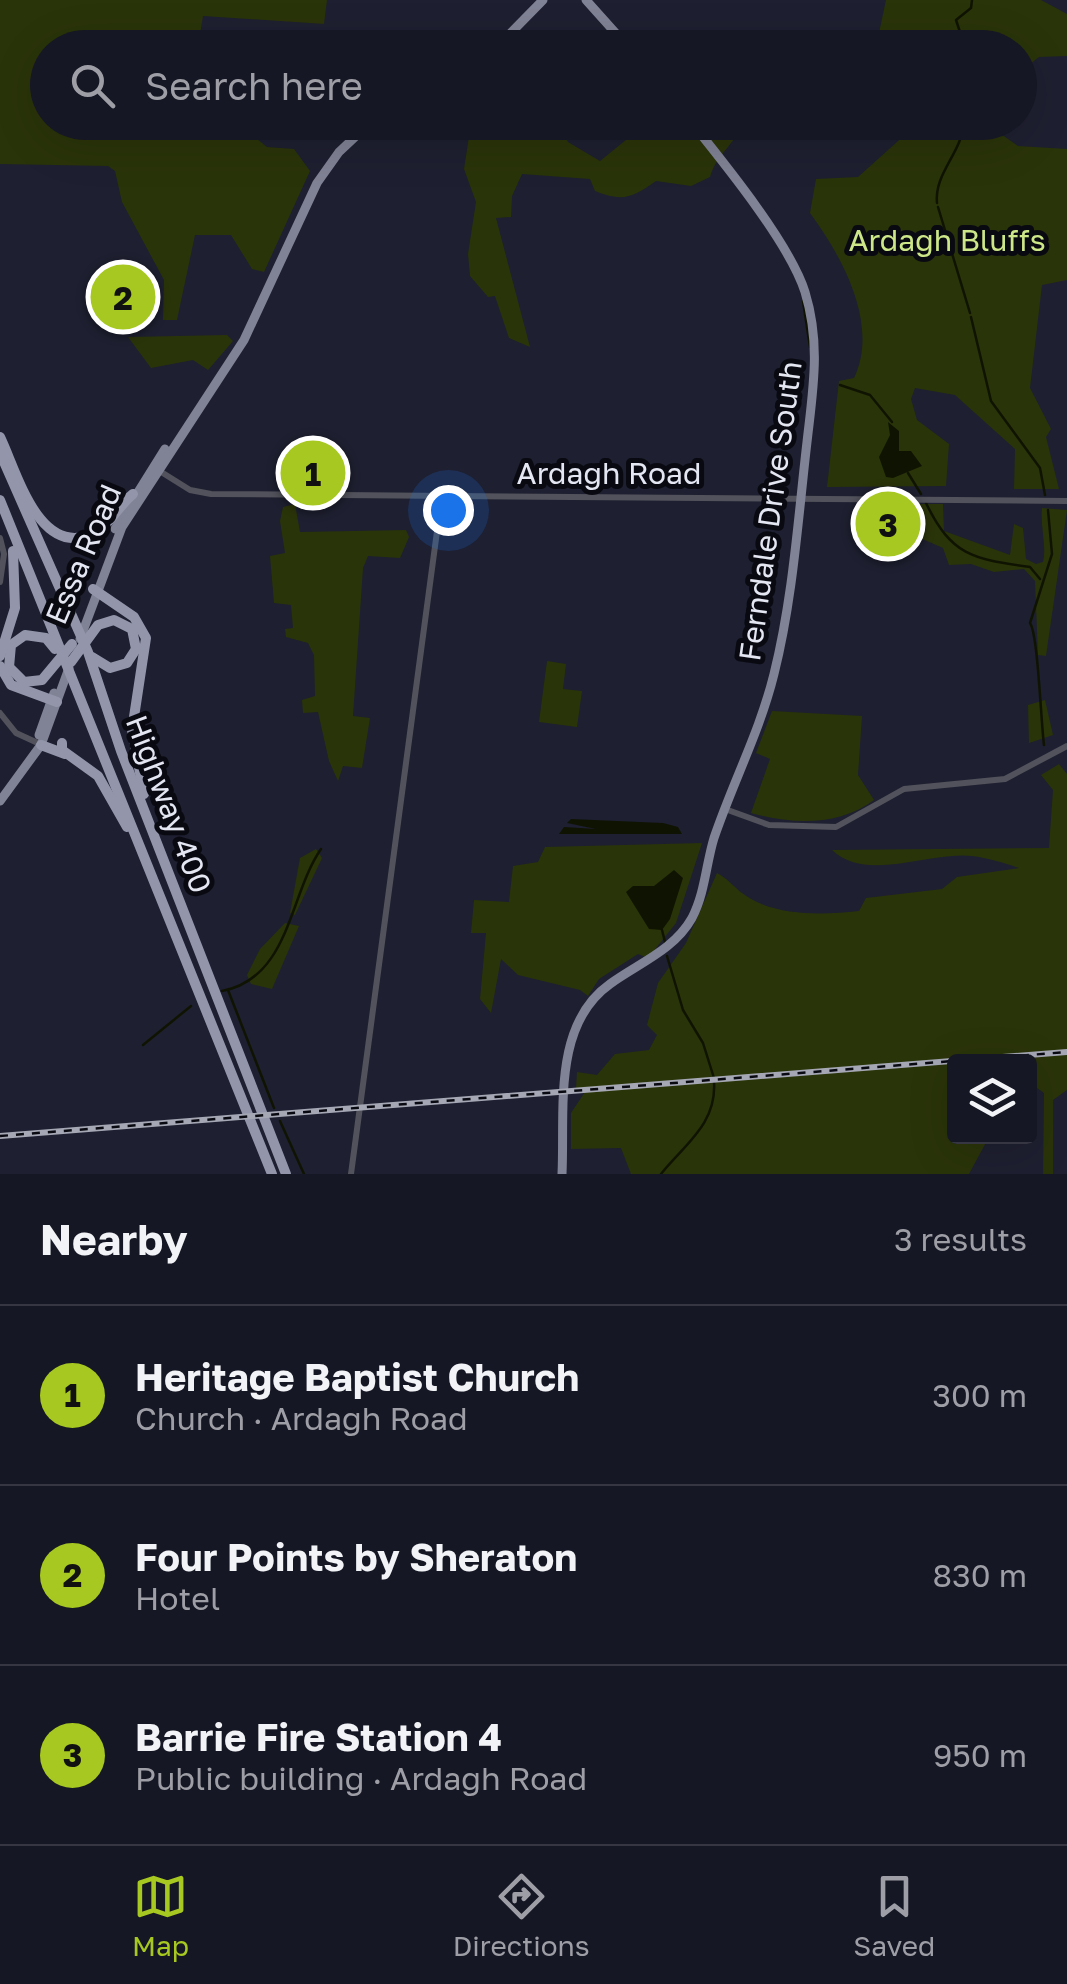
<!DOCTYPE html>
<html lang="en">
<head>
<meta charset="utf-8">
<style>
	:root { --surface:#161724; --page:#1f202c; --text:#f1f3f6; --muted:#9e9fa6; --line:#353641; --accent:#a6c820 }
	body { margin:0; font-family:"Golos Text",sans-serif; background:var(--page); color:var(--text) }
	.controls { position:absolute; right:30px; bottom:30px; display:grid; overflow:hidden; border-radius:10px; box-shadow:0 10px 40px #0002 }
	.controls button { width:90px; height:90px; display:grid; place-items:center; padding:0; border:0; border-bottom:2px solid var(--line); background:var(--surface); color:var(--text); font:50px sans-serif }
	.you { position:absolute; left:448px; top:510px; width:35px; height:35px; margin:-25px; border:8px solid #fff; border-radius:50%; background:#1a73e8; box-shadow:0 0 0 15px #1a73e833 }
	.badge { display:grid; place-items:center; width:65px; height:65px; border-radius:50%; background:var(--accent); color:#111; font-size:32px; font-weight:700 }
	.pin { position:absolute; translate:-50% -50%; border:5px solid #fff; box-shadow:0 2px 10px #0006 }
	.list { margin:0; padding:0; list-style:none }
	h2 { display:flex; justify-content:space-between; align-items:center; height:130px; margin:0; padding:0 40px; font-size:42px }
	h2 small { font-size:32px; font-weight:400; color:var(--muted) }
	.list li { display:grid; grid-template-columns:65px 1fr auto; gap:30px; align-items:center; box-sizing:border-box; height:180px; padding:0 40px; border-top:2px solid var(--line) }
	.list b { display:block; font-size:38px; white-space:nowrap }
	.list p { margin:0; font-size:32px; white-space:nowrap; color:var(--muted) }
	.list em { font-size:32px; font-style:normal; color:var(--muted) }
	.icon { flex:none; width:55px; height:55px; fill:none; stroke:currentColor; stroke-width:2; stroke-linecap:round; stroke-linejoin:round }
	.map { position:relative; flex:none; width:1067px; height:1174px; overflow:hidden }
	.search { position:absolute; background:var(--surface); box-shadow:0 10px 40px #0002; left:30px; right:30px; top:30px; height:110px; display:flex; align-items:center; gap:25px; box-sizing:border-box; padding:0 35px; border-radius:55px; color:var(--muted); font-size:38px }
	.sheet { height:670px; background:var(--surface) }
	nav { display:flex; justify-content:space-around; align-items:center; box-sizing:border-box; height:140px; border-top:2px solid var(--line); background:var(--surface); font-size:28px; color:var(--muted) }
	nav a { display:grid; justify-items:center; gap:5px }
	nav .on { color:var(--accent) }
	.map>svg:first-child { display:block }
	.green { fill:#2a3409 }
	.water { fill:#0f1402 }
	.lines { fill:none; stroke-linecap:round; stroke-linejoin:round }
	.stream { stroke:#0f1402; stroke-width:2.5 }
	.minor { stroke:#51525b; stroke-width:6 }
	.major { stroke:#808395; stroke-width:9 }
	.highway { stroke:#9396ab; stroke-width:10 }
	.rail-casing { stroke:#a5a7b5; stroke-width:6 }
	.rail { stroke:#090a11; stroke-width:2.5; stroke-dasharray:8; stroke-linecap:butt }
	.labels { text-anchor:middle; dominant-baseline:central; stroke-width:10; stroke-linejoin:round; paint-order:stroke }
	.park-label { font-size:30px; fill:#cde788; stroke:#090a11 }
	.street-label { font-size:30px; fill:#e4e6f2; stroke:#090a11 }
</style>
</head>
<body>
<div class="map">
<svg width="1067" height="1174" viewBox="0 0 1067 1174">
	<rect width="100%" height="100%" fill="#1e1f30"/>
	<g class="green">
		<path d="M0 0H327L324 24 203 16 198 47 48 48V122L242 127 267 147 294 149 310 171 264 272 252 269 231 235H195L177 320H163L164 280 122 202 115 171 108 166 0 164Z"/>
		<path d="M886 0H1041L1067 14V56L1039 57 1020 72V48L876 47Z"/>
		<path d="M471 123H545L547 130 564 133 568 142 600 161 632 135H700L709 123H741C735 146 717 153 710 177L691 186 656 181C632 198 623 202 595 191L590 179 522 174 512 196 511 217 496 218 530 347 509 338 495 296 488 297 470 276 468 254 476 202 464 169Z"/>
		<path d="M918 123H994L991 127 1018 146 1067 149V280L1042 285 1030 388 1051 429 1046 437 1059 489H1014L1015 449 955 395 915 388 911 399 917 420 949 444 946 486 827 487 839 381 854 378C880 324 841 255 810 213L816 179 858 177Z"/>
		<path d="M227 335 233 341 208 370 193 360 151 368 128 337Z"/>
		<path d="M295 504 300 532 406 530 409 537 400 558 368 556 363 568 353 716 370 718 362 768 343 766 338 781 329 761 318 712 303 713 302 700 315 696 314 655 308 643 286 637 285 629 293 628 291 605 274 603 270 556 285 553 280 521 283 507Z"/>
		<path d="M916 504H943L944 531 1010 555 1014 524 1023 528 1026 559 1036 564 1043 562C1047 546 1040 527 1042 508L1067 510 1046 656 1038 655 1035 581 1024 569 994 572 971 564 949 565 943 548 920 538Z"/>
		<path d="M547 661 566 664 563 689 582 691 577 727 539 722Z"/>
		<path d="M1045 700 1053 735 1029 743 1028 705Z"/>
		<path d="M772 711 862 716 858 775 874 800C839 826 793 825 751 813L770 759 756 753Z"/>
		<path d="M1059 764 1067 774V1090L1053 1100V1174H1043L1044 1093 1030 1083V1062H954V1136L989 1137 969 1174H631L621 1148 571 1149V1113L585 1092 576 1088 577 1072 597 1075 615 1054 649 1050 657 1035 647 1025 658 983 686 943 717 873C728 879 733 886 742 893 773 917 822 915 859 911L866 898 942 889 957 877 1019 868C1004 863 988 858 972 856 931 851 866 883 832 850L1049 848 1053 790 1041 775Z"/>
		<path d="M702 843 676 923 648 958 638 954 599 979 588 996 580 990 518 975 501 959 491 1013 480 999 486 933H471L474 900 509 902 513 866 538 862 545 847Z"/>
		<path d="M316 849 322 858 295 915 290 913 300 858Z"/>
		<path d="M285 923 299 926 272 989 251 984 247 975 260 949Z"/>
	</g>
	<g class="water">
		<path d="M888 422 899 431V451H911L922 466 893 478 886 477 879 457 890 435Z"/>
		<path d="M571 819 663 823 678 827 682 834H559L564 827 596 829 567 823Z"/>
		<path d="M674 870 683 878 670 919 662 930 649 929 626 892 633 886H654Z"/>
	</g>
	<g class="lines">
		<g class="stream">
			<path d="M957 48 960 32 956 20 971 8 972 0"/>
			<path d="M937 203C934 173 962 153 964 122"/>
			<path d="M938 207 970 313"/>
			<path d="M803 301 810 347"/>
			<path d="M971 317 991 401 1040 468 1045 495"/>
			<path d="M840 385 870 395 892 422"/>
			<path d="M908 473 921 494"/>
			<path d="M926 503C952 557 974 559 1030 567L1040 579"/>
			<path d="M1044 745C1041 723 1038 634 1030 623L1052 554 1048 510"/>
			<path d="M662 930 665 942"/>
			<path d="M667 956 683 1010 703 1043 714 1078"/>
			<path d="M228 990 274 1108"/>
			<path d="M222 991C290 978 289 895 321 849"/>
			<path d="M143 1045 191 1006"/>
			<path d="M280 1121 304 1174"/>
			<path d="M661 1174C684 1145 717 1124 714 1082"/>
		</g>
		<g class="minor">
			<path d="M158 470 190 490 211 494 1067 501"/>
			<path d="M0 538 4 554 0 582"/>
			<path d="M0 713 16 733 40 744"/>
			<path d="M725 809 769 825 836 827 904 789 1005 779 1067 746"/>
			<path d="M351 1174 442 494"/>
		</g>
		<g class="major">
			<path d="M586 0 629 48"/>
			<path d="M496 48 543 0"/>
			<path d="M115 529 165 449"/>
			<path d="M80 639 122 527 244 340 317 183 339 152 371 122"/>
			<path d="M39 735 54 693"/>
			<path d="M0 801 41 745 69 668"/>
			<path d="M562 1174C565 1111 552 1025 610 984 639 963 674 950 692 918 705 893 706 864 714 838 733 782 760 731 774 674 793 598 798 519 807 442 813 389 821 344 805 292 790 244 724 163 691 122"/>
		</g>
		<g class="highway">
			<path d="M0 437C17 472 39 560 94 533 110 525 119 505 133 494"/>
			<path d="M0 453 88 652 121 751 286 1174"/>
			<path d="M0 500 272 1174"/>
			<path d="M93 589 134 617 146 638 132 730 144 794"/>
			<path d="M55 649 46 638 25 635 11 645 9 667 24 682 42 680 72 644"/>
			<path d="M0 656 15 608 13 551"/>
			<path d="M71 662 98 625 114 620 132 629 136 649 127 663 110 668 92 657"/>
			<path d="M0 666 11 685 57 702"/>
			<path d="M62 743V750L98 776 127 827"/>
			<path d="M41 745 65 754"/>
		</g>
		<g class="rail-casing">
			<path id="rail" d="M0 1136 1067 1052"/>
		</g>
		<use href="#rail" class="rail"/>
	</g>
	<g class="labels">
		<g class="park-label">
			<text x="947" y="240">Ardagh Bluffs</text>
		</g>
		<g class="street-label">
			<text x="609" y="473">Ardagh Road</text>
			<text transform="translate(770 511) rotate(-82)">Ferndale Drive South</text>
			<text transform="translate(83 554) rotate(-67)">Essa Road</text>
			<text transform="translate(169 804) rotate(69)">Highway 400</text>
		</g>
	</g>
</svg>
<div class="controls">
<button><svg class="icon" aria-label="layers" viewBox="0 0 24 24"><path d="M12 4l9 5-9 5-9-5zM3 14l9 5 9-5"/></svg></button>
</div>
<div class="you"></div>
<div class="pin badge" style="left:313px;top:473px">1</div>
<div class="pin badge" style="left:123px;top:297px">2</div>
<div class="pin badge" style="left:888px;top:524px">3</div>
<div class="search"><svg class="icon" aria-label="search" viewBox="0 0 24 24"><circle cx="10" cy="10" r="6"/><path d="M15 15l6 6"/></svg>Search here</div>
</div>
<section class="sheet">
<h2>Nearby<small>3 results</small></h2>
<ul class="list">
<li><span class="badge">1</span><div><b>Heritage Baptist Church</b><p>Church · Ardagh Road</p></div><em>300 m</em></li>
<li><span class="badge">2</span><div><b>Four Points by Sheraton</b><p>Hotel</p></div><em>830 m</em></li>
<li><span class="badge">3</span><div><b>Barrie Fire Station 4</b><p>Public building · Ardagh Road</p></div><em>950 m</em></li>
</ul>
</section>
<nav>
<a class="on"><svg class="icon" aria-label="map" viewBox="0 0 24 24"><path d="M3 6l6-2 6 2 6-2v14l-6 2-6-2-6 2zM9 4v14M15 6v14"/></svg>Map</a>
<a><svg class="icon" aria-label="directions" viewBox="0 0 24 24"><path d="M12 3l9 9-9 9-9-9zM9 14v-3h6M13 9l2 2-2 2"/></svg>Directions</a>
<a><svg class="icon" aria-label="saved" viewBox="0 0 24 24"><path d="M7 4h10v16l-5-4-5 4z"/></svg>Saved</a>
</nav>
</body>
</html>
